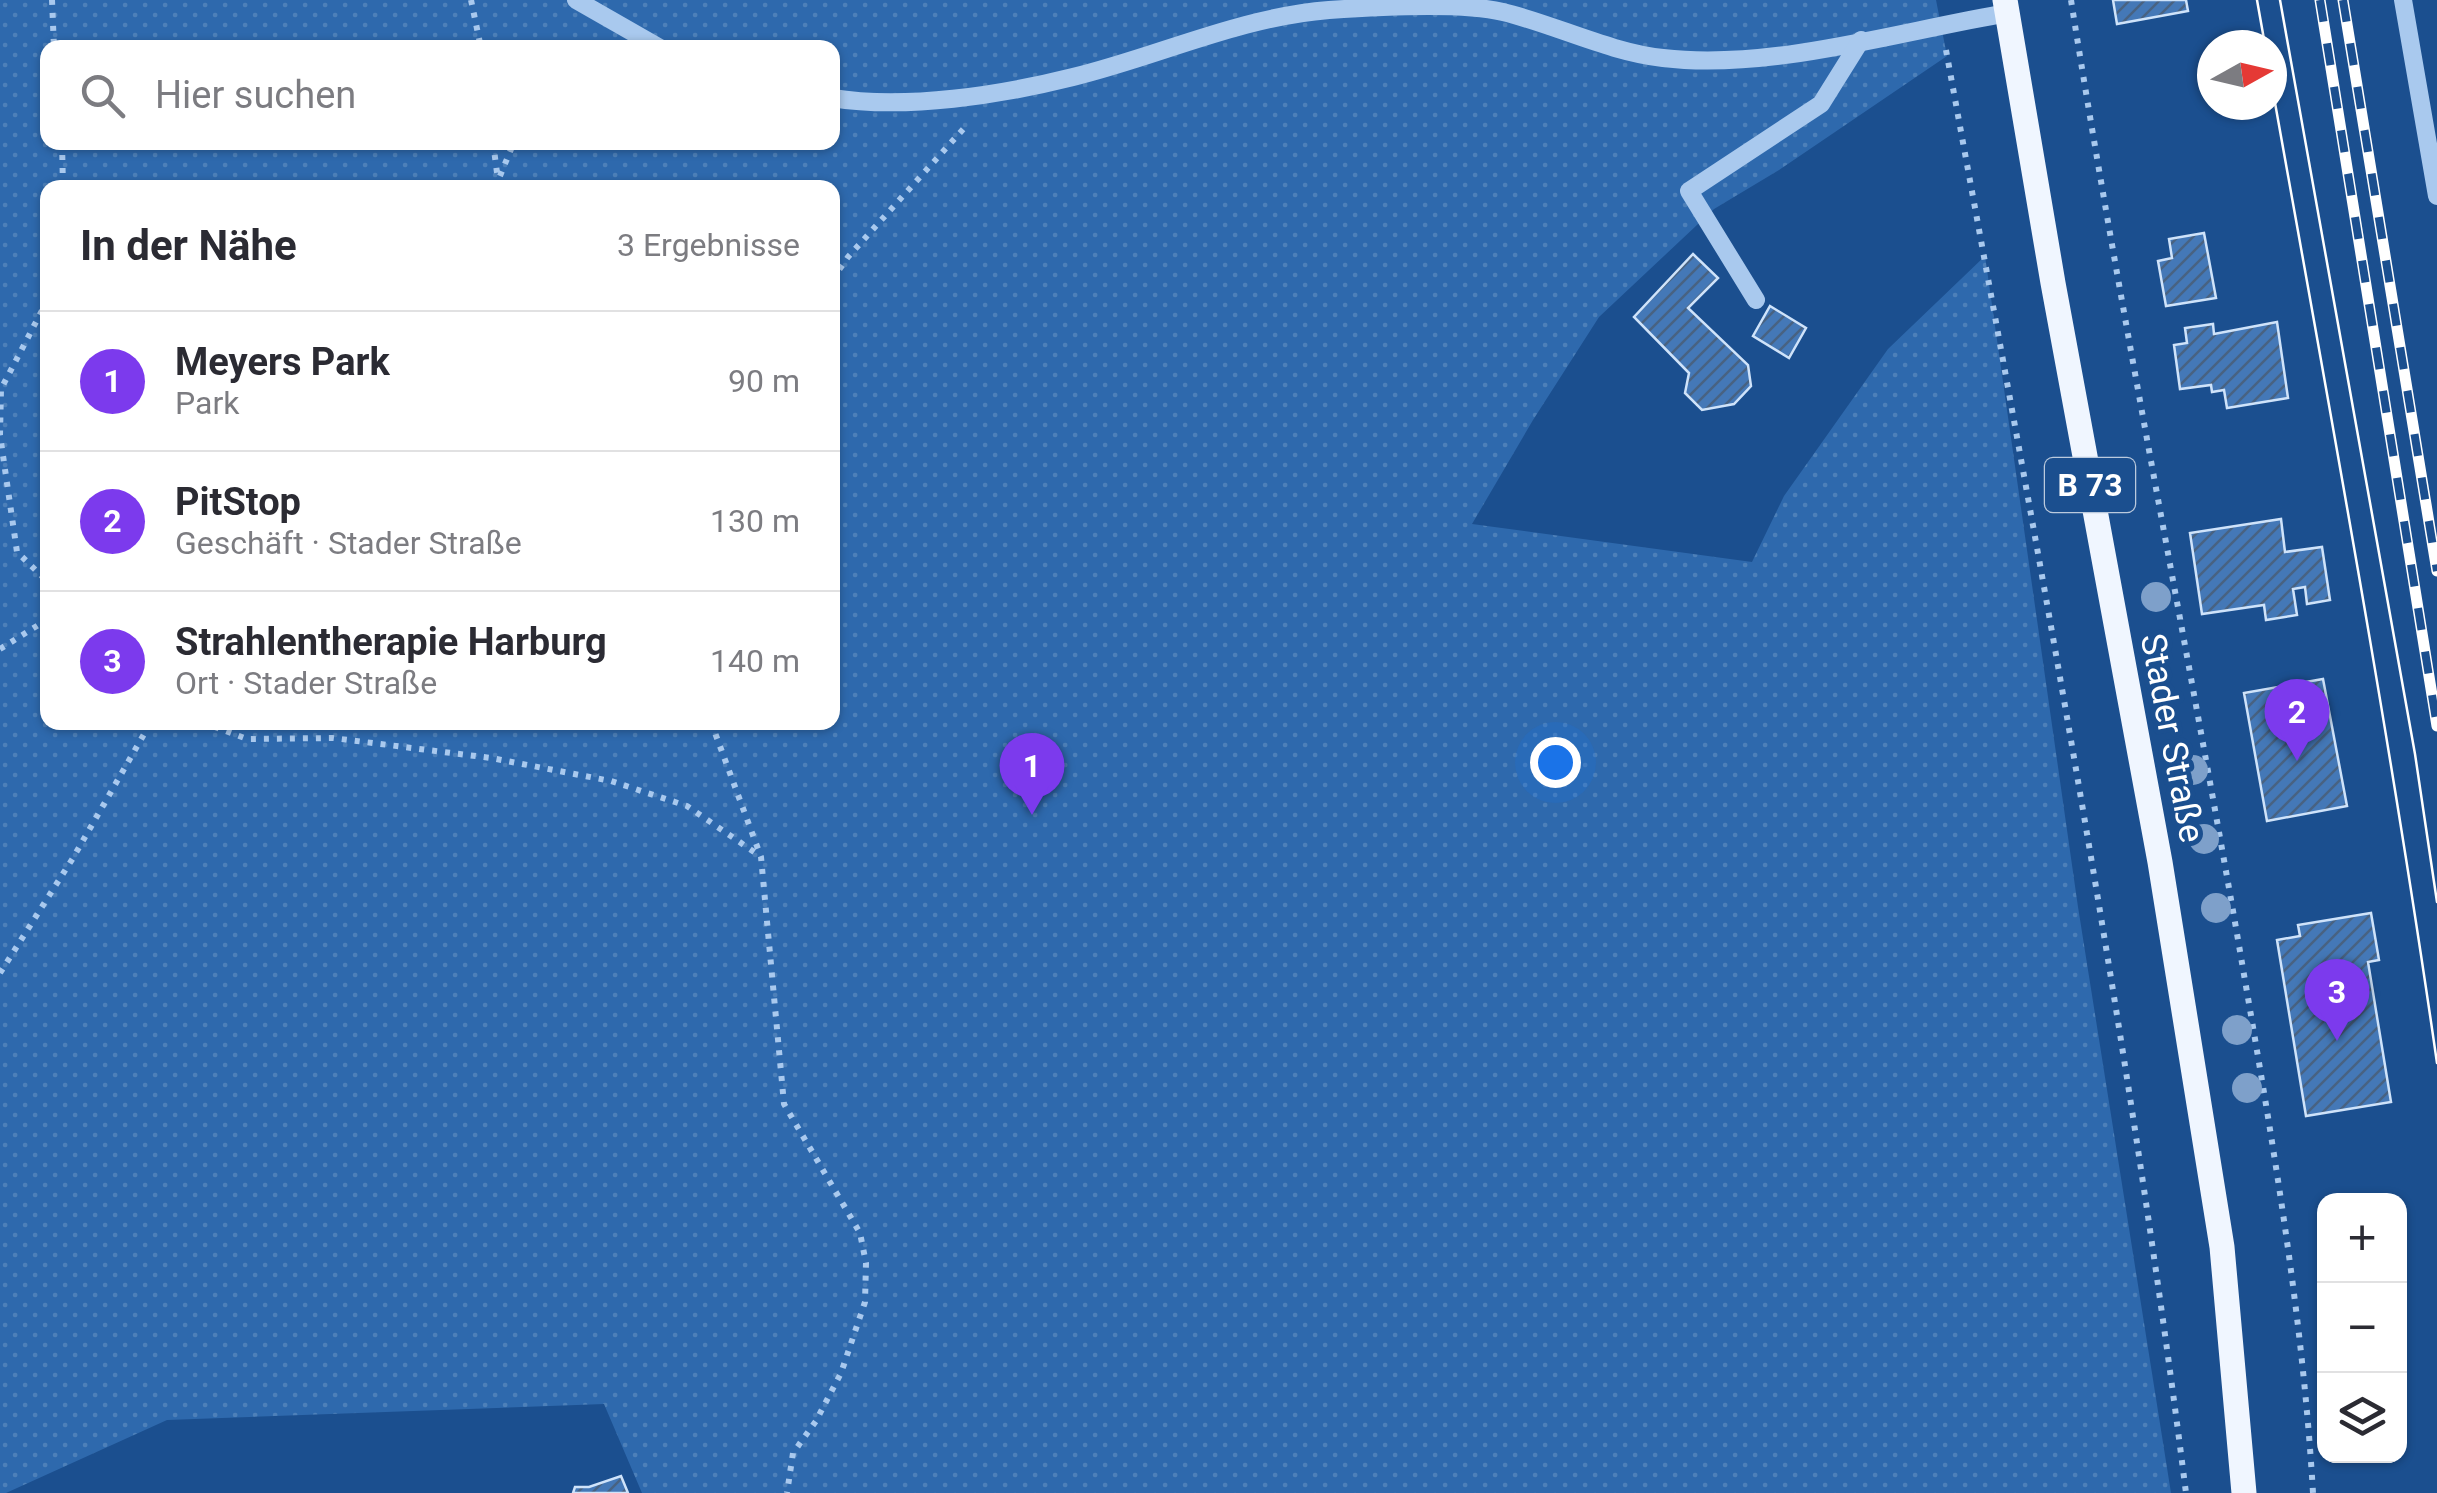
<!DOCTYPE html>
<html lang="de">
<head>
<meta charset="utf-8">
<style>
	:root { --surface:#fff; --page:#f7f7f7; --text:#2b2b33; --muted:#7c7c81; --line:#e1e1e2; --accent:#7c3aed }
	body { margin:0; font-family:Roboto,sans-serif; background:var(--page); color:var(--text) }
	.controls { position:absolute; right:30px; bottom:30px; display:grid; overflow:hidden; border-radius:20px; box-shadow:0 2px 8px #0004 }
	.controls button { width:90px; height:90px; display:grid; place-items:center; padding:0; border:0; border-bottom:2px solid var(--line); background:var(--surface); color:var(--text); font:50px sans-serif }
	.compass { position:absolute; left:2197px; top:30px; width:90px; height:90px; border-radius:50%; background:var(--surface); box-shadow:0 2px 8px #0004; rotate:82deg }
	.you { position:absolute; left:1555px; top:762px; width:35px; height:35px; margin:-25px; border:8px solid #fff; border-radius:50%; background:#1a73e8; box-shadow:0 0 0 15px #1a73e833 }
	.badge { display:grid; place-items:center; width:65px; height:65px; border-radius:50%; background:var(--accent); color:#fff; font-size:32px; font-weight:700 }
	.pin { position:absolute; translate:-50% -82px; filter:drop-shadow(0 2px 5px #0008) }
	.pin::after { content:''; position:absolute; top:52px; width:35px; height:30px; background:inherit; clip-path:polygon(0 0,100% 0,50% 100%) }
	.list { margin:0; padding:0; list-style:none }
	h2 { display:flex; justify-content:space-between; align-items:center; height:130px; margin:0; padding:0 40px; font-size:42px }
	h2 small { font-size:32px; font-weight:400; color:var(--muted) }
	.list li { display:grid; grid-template-columns:65px 1fr auto; gap:30px; align-items:center; box-sizing:border-box; height:140px; padding:0 40px; border-top:2px solid var(--line) }
	.list b { display:block; font-size:38px; white-space:nowrap }
	.list p { margin:0; font-size:32px; white-space:nowrap; color:var(--muted) }
	.list em { font-size:32px; font-style:normal; color:var(--muted) }
	.icon { flex:none; width:55px; height:55px; fill:none; stroke:currentColor; stroke-width:2; stroke-linecap:round; stroke-linejoin:round }
	.map { position:relative; flex:none; width:2437px; height:1493px; overflow:hidden }
	.search { position:absolute; background:var(--surface); box-shadow:0 2px 8px #0004; left:40px; top:40px; width:800px; height:110px; display:flex; align-items:center; gap:25px; box-sizing:border-box; padding:0 35px; border-radius:20px; color:var(--muted); font-size:38px }
	.panel { position:absolute; background:var(--surface); box-shadow:0 2px 8px #0004; left:40px; top:180px; width:800px; height:550px; border-radius:20px }
	.map>svg:first-child { display:block }
	.park { fill:url(#park-dots); fill-rule:evenodd }
	.building { fill:url(#building-hatch); stroke:#cfe3fa; stroke-width:2.5 }
	.lines { fill:none; stroke-linecap:round; stroke-linejoin:round }
	.path { stroke:#a9c9ee; stroke-width:6; stroke-dasharray:5 8; stroke-linecap:butt }
	.minor { stroke:#a9c9ee; stroke-width:18 }
	.major { stroke:#f0f6ff; stroke-width:25 }
	.tram { stroke:#fff; stroke-width:2.5 }
	.rail-casing { stroke:#fff; stroke-width:11 }
	.rail { stroke:#1b4f8f; stroke-width:8; stroke-dasharray:22; stroke-linecap:butt }
	.tree { fill:#7ea0ca }
	.labels { text-anchor:middle; dominant-baseline:central; stroke-width:10; stroke-linejoin:round; paint-order:stroke }
	.shield { fill:#1b4f8f; stroke:#bbcadd; stroke-width:2.5 }
	.shield-label { font-size:32px; font-weight:bold; fill:#fff }
	.street-label { font-size:35px; fill:#fff; stroke:#1b4f8f }
</style>
</head>
<body>
<div class="map">
<svg width="2437" height="1493" viewBox="0 0 2437 1493">
	<defs>
		<pattern id="park-dots" width="8" height="8" patternUnits="userSpaceOnUse" patternTransform="scale(2.5)"><rect width="8" height="8" fill="#2e69ad"/><path d="M2 2h.1M6 6h.1" fill="none" stroke="#4d80b9" stroke-width="1.8" stroke-linecap="round"/></pattern>
		<pattern id="building-hatch" width="6" height="6" patternUnits="userSpaceOnUse" patternTransform="scale(2.5)"><rect width="6" height="6" fill="#4478b7"/><path d="M-1 1l2-2M0 6l6-6M5 7l2-2" fill="none" stroke="#486282"/></pattern>
	</defs>
	<rect width="100%" height="100%" fill="#1b4f8f"/>
	<path class="park" d="M0 0H1936L1947 56 1779 170 1714 209 1599 317 1533 420 1472 524 1752 562 1784 496 1888 349 1985 256 2078 907 2171 1493H642L604 1404 167 1420 6 1493H0ZM48 48H832V142H48ZM48 188H832V722H48Z"/>
	<g class="building">
		<path d="M2113 0H2186L2188 11 2117 24Z"/>
		<path d="M2204 233 2216 298 2166 306 2158 261 2172 258 2169 239Z"/>
		<path d="M1693 254 1718 278 1688 308 1748 365 1751 386 1734 404 1702 410 1685 393 1689 373 1634 317Z"/>
		<path d="M1770 306 1806 328 1789 358 1753 336Z"/>
		<path d="M2277 322 2288 398 2227 408 2224 390 2212 392 2211 385 2180 389 2174 345 2187 343 2185 328 2213 324 2214 334Z"/>
		<path d="M2281 519 2285 552 2322 547 2330 600 2307 604 2305 587 2293 589 2297 615 2266 620 2264 605 2202 614 2190 533Z"/>
		<path d="M2323 679 2347 806 2267 821 2244 693Z"/>
		<path d="M2371 913 2379 960 2368 962 2391 1102 2306 1116 2277 940 2300 936 2298 925Z"/>
		<path d="M621 1476 628 1493H573L575 1487H589Z"/>
	</g>
	<g class="lines">
		<g class="path">
			<path d="M52 0 54 48"/>
			<path d="M471 0 481 48"/>
			<path d="M2071 0C2120 310 2182 619 2236 928 2268 1115 2302 1303 2313 1493"/>
			<path d="M1946 50C2034 530 2125 1009 2186 1493"/>
			<path d="M62 142 63 188"/>
			<path d="M493 142 499 188"/>
			<path d="M495 188 514 142"/>
			<path d="M832 280 848 257 966 126"/>
			<path d="M48 299 1 389 0 435 17 552 48 582"/>
			<path d="M0 649 48 619"/>
			<path d="M202 722 247 739 333 738 491 758 611 781 687 806 760 856"/>
			<path d="M711 722 761 857 784 1104 860 1233 866 1263 865 1302 841 1373 816 1421 793 1453 787 1493"/>
			<path d="M0 973 73 858 151 722"/>
		</g>
		<g class="minor">
			<path d="M576 0 660 48"/>
			<path d="M2403 0 2437 196"/>
			<path d="M832 98C906 110 1001 95 1073 77 1159 56 1240 17 1329 10 1373 7 1462 2 1503 12 1556 25 1609 52 1663 58 1771 71 1900 31 2008 13"/>
			<path d="M1756 300 1689 191 1821 104 1861 40"/>
		</g>
		<path class="major" d="M2005 0 2053 283 2160 862 2222 1247 2244 1493"/>
		<g class="tram">
			<path d="M2257 0 2265 45"/>
			<path d="M2280 0 2415 754 2437 902"/>
			<path d="M2272 86C2330 411 2390 736 2437 1063"/>
		</g>
		<g class="rail-casing">
			<g id="rail">
				<path d="M2320 0 2437 726"/>
				<path d="M2343 0 2437 571"/>
			</g>
		</g>
		<use href="#rail" class="rail"/>
	</g>
	<g class="tree">
		<circle cx="2156" cy="597" r="15"/>
		<circle cx="2193" cy="770" r="15"/>
		<circle cx="2204" cy="839" r="15"/>
		<circle cx="2216" cy="908" r="15"/>
		<circle cx="2237" cy="1030" r="15"/>
		<circle cx="2247" cy="1088" r="15"/>
	</g>
	<g class="labels">
		<rect class="shield" x="2045" y="458" width="90" height="54" rx="8"/>
		<g class="shield-label">
			<text x="2090" y="485">B 73</text>
		</g>
		<g class="street-label">
			<text transform="translate(2172 738) rotate(79)">Stader Straße</text>
		</g>
	</g>
</svg>
<div class="controls">
<button>+</button>
<button>−</button>
<button><svg class="icon" aria-label="layers" viewBox="0 0 24 24"><path d="M12 4l9 5-9 5-9-5zM3 14l9 5 9-5"/></svg></button>
</div>
<svg class="compass" viewBox="-18 -18 36 36"><path d="M0-13l5 13h-10z" fill="#e53935"/><path d="M0 13l5-13h-10z" fill="#7c7c81"/></svg>
<div class="you"></div>
<div class="pin badge" style="left:1032px;top:815px">1</div>
<div class="pin badge" style="left:2297px;top:761px">2</div>
<div class="pin badge" style="left:2337px;top:1041px">3</div>
<div class="search"><svg class="icon" aria-label="search" viewBox="0 0 24 24"><circle cx="10" cy="10" r="6"/><path d="M15 15l6 6"/></svg>Hier suchen</div>
<section class="panel">
<h2>In der Nähe<small>3 Ergebnisse</small></h2>
<ul class="list">
<li><span class="badge">1</span><div><b>Meyers Park</b><p>Park</p></div><em>90 m</em></li>
<li><span class="badge">2</span><div><b>PitStop</b><p>Geschäft · Stader Straße</p></div><em>130 m</em></li>
<li><span class="badge">3</span><div><b>Strahlentherapie Harburg</b><p>Ort · Stader Straße</p></div><em>140 m</em></li>
</ul>
</section>
</div>
</body>
</html>
